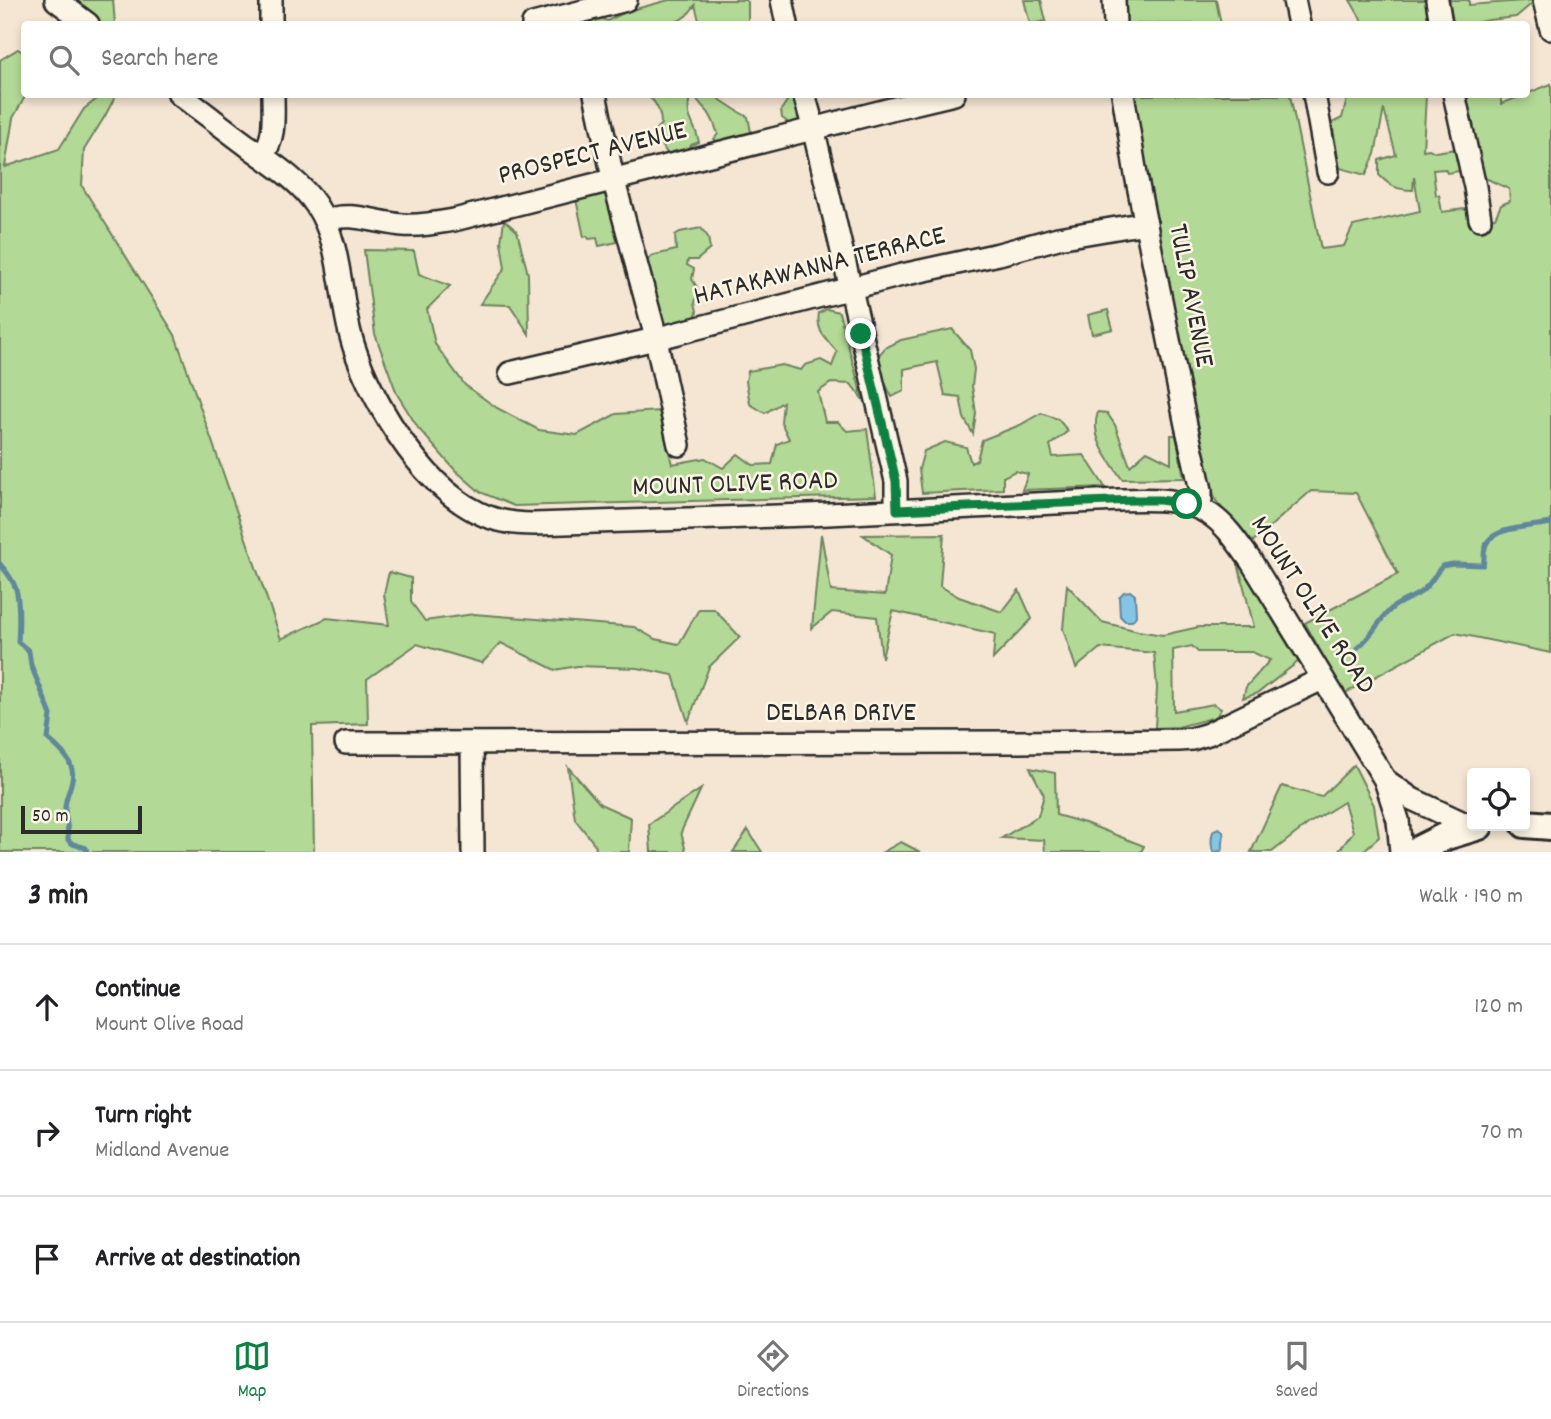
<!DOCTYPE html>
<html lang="en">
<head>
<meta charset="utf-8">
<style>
	:root { --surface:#fff; --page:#f6f6f6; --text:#202124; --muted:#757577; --line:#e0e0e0; --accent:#0b8043 }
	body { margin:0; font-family:Dekko,sans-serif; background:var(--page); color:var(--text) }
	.controls { position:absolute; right:21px; bottom:21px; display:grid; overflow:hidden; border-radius:7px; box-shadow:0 4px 10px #0003 }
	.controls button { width:63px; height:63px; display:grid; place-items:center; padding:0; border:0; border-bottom:2px solid var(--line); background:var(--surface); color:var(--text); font:35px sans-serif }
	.scale { position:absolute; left:21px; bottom:18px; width:121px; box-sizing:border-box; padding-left:7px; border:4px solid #2b2b2b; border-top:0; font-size:19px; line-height:24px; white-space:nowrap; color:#2b2b2b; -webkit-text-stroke:5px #fcf5e5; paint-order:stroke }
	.stop { position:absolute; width:21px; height:21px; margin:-16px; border:5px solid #0b8043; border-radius:50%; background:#fff }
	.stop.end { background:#0b8043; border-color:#fff; box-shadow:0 2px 7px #0008 }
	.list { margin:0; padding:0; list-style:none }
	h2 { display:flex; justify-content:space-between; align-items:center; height:91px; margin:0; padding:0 28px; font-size:30px }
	h2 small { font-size:23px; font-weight:400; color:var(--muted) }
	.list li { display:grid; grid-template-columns:46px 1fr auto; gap:21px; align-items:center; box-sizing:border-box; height:126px; padding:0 28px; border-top:2px solid var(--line) }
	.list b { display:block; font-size:26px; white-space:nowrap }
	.list p { margin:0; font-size:23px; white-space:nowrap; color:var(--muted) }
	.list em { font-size:23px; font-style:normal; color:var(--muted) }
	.icon { flex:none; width:38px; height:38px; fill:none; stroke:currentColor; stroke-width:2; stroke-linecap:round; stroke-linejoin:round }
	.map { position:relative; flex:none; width:1551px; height:852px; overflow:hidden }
	.search { position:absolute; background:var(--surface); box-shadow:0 4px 10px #0003; left:21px; right:21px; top:21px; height:77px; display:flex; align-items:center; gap:18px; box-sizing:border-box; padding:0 24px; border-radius:7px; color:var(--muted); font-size:26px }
	.sheet { height:469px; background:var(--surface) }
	nav { display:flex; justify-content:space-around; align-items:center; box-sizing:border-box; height:98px; border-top:2px solid var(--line); background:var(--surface); font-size:19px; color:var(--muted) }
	nav a { display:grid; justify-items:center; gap:4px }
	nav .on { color:var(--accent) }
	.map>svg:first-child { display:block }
	.green { fill:#b2d995; stroke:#6e8260; stroke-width:2 }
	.water { fill:#84c4e5; stroke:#60879b; stroke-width:2 }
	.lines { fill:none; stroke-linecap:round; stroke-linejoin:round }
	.stream { stroke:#60879b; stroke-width:5 }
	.minor-casing { stroke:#2b2b2b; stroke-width:26 }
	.major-casing { stroke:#2b2b2b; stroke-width:32 }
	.minor { stroke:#fcf5e5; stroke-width:21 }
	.major { stroke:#fcf5e5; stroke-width:26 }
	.route { stroke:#0b8043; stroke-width:9 }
	.labels { text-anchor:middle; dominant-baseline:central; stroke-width:5; stroke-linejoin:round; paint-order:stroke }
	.street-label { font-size:28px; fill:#2b2b2b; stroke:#fcf5e5 }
</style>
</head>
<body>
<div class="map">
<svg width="1551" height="852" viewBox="0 0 1551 852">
	<rect width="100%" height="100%" fill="#f5e5d3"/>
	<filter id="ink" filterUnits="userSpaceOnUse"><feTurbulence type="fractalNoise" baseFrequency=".0143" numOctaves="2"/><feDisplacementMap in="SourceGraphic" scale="14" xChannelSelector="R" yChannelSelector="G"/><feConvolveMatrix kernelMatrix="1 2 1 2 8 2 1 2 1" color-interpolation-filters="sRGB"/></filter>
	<g filter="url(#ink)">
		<g class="green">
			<path d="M69 0H113L115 24H100Z"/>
			<path d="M669 0H745L748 2V24H700L695 5C683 24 669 26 647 23L645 24H591V22L602 19 607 21 628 11Z"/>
			<path d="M1024 0H1041L1046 21 1030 24Z"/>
			<path d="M1123 0H1216L1221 24H1124Z"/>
			<path d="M1350 0H1430L1433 24H1364Z"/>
			<path d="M1443 0H1469V5L1536 0 1516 17 1489 20 1469 24H1448Z"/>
			<path d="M18 49 24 53V94L26 95 13 118 5 167 59 149 84 109 102 95H116L105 116 84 150 82 186 175 335 281 639 327 618 389 625 384 594 389 572 411 578V602L425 621 474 614 634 627 655 639 679 644 699 609H714L740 637 709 667 688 722 673 675 638 668 577 666 555 670 501 643 482 663 417 644 367 679 368 724 312 726 314 852H0V60Z"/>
			<path d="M1551 84V653L1455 633 1344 694 1305 623 1398 574 1356 493 1311 491 1251 543 1216 501 1205 466 1195 419 1131 95H1290L1321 249 1344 246 1353 226 1420 211 1414 177 1413 190C1397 190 1390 186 1379 175V160L1396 155 1384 109 1375 154 1366 175 1340 168 1332 123 1342 118 1347 99 1355 95H1426L1423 150 1429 149 1435 152 1456 149 1460 171 1447 173 1445 169 1433 170 1436 195H1439L1442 212 1464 209 1470 213 1472 220 1495 218 1501 205 1510 201 1509 189 1483 177 1467 108 1469 95H1501V104Z"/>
			<path d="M645 95H690C685 121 694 119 699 142L691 145 687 153 670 158 662 145 661 135 656 129 661 124C661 113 656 99 645 95Z"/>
			<path d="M696 95H713L739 112 748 117 751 132 740 142 721 145 714 139 718 134C715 126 712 116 707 111 701 104 700 105 695 96Z"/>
			<path d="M782 95H803L807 120 793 126 782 118 781 110 787 101Z"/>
			<path d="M607 191 622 241 599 246 597 238 589 239 587 236 584 237 576 199Z"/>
			<path d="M504 220 517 231 528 274 529 334 510 305 480 304 505 268 501 242Z"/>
			<path d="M701 228 708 237 710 249 697 260H688L687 265 694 269 692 279 698 289 695 303 697 311 695 321 665 329 660 308 655 306 645 264 651 256 676 250 675 235 680 232Z"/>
			<path d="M364 250 414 251 419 274 450 286 427 309 435 344 465 385 497 408 539 430 577 435 616 414 659 411 672 464 705 458 723 468 738 454 753 465 772 464 777 444 789 439 781 422 783 402 765 413 750 404 746 381 748 371 782 365 801 370 805 365 821 360 832 366 837 352C825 337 816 332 819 313L827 309 839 312 863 400 851 384 831 383 818 392 825 422H838L847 431 867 429 876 496 514 506 480 492 455 470 418 428 397 394 375 334Z"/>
			<path d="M1108 310 1113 329 1092 334 1088 315Z"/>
			<path d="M952 329 970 350 974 369 972 386 976 413 973 434 964 418 960 397 945 395 937 362 904 369V391L892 397 882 377 877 357 885 348 901 340Z"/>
			<path d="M1098 412 1107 413 1115 425 1130 466 1147 451 1171 463V435H1176L1184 478 1122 479C1109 460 1089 437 1098 412Z"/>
			<path d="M1041 413 1058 419 1068 431 1050 445 1053 457 1084 455 1105 487 1022 490 1028 474 1015 471 1003 477V489L922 493 919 469 924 451 945 442 966 447 971 463 977 460 982 440 1020 425Z"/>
			<path d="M821 534 831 591 885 595 891 555 863 535 944 534 940 586 959 597 1002 612 1019 590 1032 619 993 659 995 634 893 611 882 658 877 617 832 612 812 628Z"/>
			<path d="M1236 556 1299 661 1258 693 1243 698 1246 687 1270 660 1252 652H1198L1192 646 1173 650 1174 711 1214 704 1221 709 1216 717 1178 727 1155 728 1157 688 1154 653 1100 648 1076 668 1063 629 1067 585 1102 622 1138 631 1163 635 1199 627H1254Z"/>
			<path d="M1354 765 1374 805 1379 837 1362 852H1338L1353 832 1344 802 1308 824 1272 852H1251L1282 786 1321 797Z"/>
			<path d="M568 767 600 804 631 818 629 852H595L596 846 575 819Z"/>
			<path d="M1030 768 1055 773 1056 815 1085 823 1144 846 1141 852H1045L1044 840 1002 838 1038 816 1044 795Z"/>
			<path d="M701 789 681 832 686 852H651L649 824Z"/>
			<path d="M748 830 762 852H733Z"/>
			<path d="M901 842 920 852H883Z"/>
		</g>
		<g class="water">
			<path d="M1130 591 1135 595 1136 616 1132 621H1125L1120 616 1119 597 1124 592Z"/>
			<path d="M1219 828 1223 831C1225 837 1222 841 1223 847L1221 851 1215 852C1210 848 1211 835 1214 830Z"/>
		</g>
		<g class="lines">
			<g class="stream">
				<path d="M0 564C6 571 13 580 16 589 20 604 19 627 18 642L29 651 31 665 51 715 48 739C60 749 76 763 72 780 70 791 66 794 65 807 65 819 69 829 68 840L73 844 86 848 87 852"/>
				<path d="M1357 648C1372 637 1378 621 1391 609 1399 602 1407 600 1416 595 1428 589 1433 577 1442 566L1453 564 1483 565C1485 559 1483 554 1485 548 1489 526 1534 527 1551 523"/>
			</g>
			<g class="minor-casing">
				<g id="minor">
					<path d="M56 0 88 24"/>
					<path d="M271 0V24"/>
					<path d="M782 0 787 24"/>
					<path d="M1114 0 1115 24"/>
					<path d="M1294 0 1299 24"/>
					<path d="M1437 0 1441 24"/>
					<path d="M1544 0 1551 29"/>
					<path d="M533 24 626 0"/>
					<path d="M179 94C202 111 225 129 248 146 271 163 299 180 316 205 341 243 339 290 350 333 365 393 420 484 477 512 494 521 514 524 534 524L808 515 1119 500C1149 499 1185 497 1211 515 1228 527 1239 545 1251 561L1385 780 1398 820 1401 852"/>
					<path d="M595 94 613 178 653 326 679 445"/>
					<path d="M804 94 811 119 896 481V510"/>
					<path d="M1123 94 1136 175 1186 425 1201 490V499L1198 508"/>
					<path d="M1314 94 1328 172"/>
					<path d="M1454 94 1475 187 1480 219"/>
					<path d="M262 156C276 138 273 116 273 94"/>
					<path d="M325 221C349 210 377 223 403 225 420 226 437 223 454 220L891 109 954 94"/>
					<path d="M510 373 655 339 902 275 999 254 1058 238 1146 223"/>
					<path d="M346 743 1020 742 1179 740 1192 739 1208 734 1322 679"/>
					<path d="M472 743 473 852"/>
					<path d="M1385 780 1412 799 1472 827"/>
				</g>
			</g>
			<g class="major-casing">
				<g id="major">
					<path d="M1525 824 1551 826"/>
					<path d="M1414 852 1446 836 1479 826"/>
				</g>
			</g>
			<use href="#minor" class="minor"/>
			<use href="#major" class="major"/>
		</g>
	</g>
	<g class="lines" filter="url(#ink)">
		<path class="route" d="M861 334 896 481 897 510 1134 500H1160L1187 504"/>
	</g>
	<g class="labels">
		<g class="street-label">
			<text transform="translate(593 155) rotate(-14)">PROSPECT AVENUE</text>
			<text transform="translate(820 268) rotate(-14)">HATAKAWANNA TERRACE</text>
			<text transform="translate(1189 296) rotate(79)">TULIP AVENUE</text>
			<text transform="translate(735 486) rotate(-2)">MOUNT OLIVE ROAD</text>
			<text transform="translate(1311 606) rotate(57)">MOUNT OLIVE ROAD</text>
			<text x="841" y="715">DELBAR DRIVE</text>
		</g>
	</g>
</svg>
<div class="controls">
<button><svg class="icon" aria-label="locate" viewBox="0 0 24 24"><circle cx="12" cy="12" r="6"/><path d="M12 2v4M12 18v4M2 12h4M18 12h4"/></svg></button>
</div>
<div class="scale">50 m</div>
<div class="stop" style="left:1187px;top:504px"></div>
<div class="stop end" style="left:861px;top:334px"></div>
<div class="search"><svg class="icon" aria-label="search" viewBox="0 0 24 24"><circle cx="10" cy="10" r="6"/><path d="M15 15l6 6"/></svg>Search here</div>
</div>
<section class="sheet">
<h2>3 min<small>Walk · 190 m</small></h2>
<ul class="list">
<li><svg class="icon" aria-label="ahead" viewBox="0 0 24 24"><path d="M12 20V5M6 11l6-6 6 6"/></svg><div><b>Continue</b><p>Mount Olive Road</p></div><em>120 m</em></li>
<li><svg class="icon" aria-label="right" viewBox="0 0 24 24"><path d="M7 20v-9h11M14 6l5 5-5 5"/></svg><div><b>Turn right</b><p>Midland Avenue</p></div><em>70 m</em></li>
<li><svg class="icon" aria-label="arrive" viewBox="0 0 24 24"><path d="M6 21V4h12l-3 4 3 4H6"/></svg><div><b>Arrive at destination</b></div></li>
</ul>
</section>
<nav>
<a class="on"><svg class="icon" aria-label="map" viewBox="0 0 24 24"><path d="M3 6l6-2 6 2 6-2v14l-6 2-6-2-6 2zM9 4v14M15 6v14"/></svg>Map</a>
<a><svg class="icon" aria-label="directions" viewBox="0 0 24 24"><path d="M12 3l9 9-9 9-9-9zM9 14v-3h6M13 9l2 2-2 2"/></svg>Directions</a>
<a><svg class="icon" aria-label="saved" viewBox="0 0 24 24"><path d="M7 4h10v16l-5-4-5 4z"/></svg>Saved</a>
</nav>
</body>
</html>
